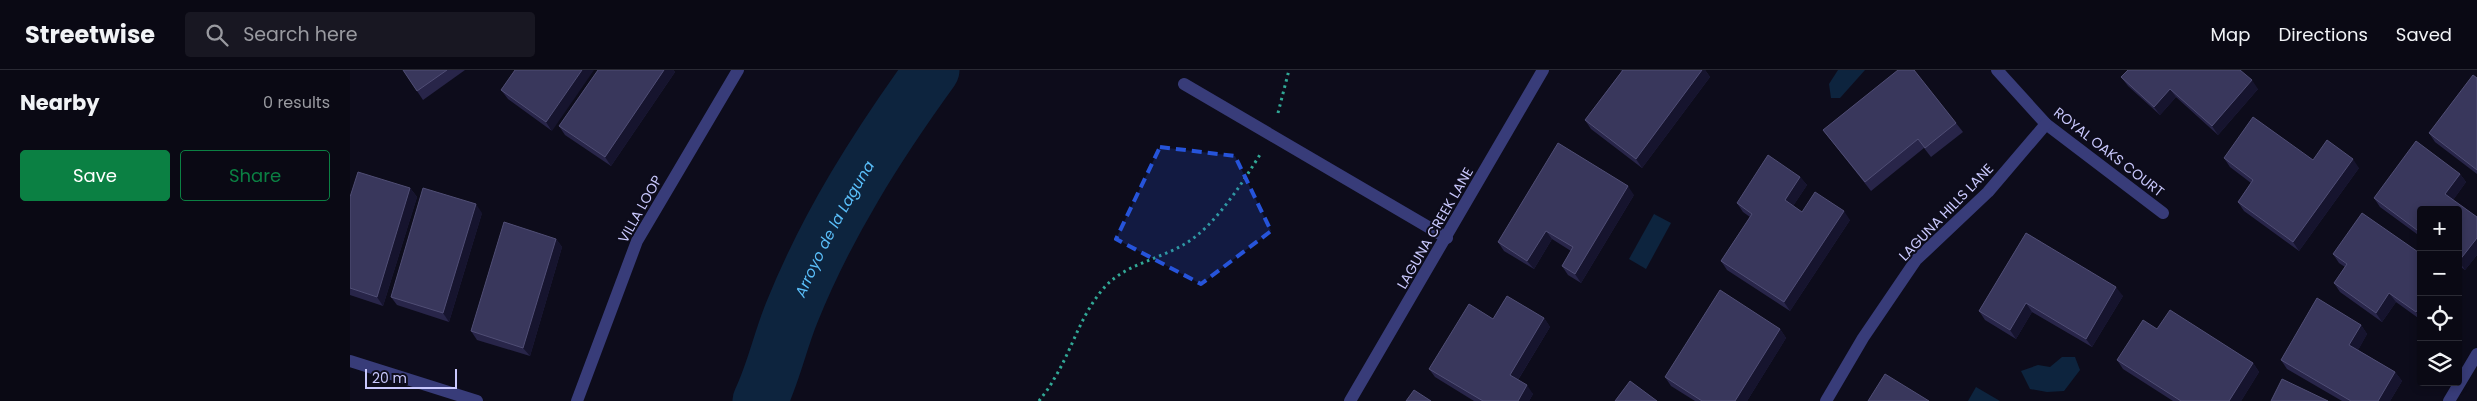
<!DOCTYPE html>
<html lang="en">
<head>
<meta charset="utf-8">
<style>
	:root { --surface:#0a0914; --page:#181722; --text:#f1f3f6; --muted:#999aa0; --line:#2a2a34; --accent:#0b8043 }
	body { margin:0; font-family:Poppins,sans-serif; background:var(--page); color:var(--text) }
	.controls { position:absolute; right:15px; bottom:15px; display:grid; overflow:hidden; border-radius:5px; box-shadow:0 2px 8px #0003 }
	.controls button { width:45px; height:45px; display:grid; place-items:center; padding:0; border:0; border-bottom:1px solid var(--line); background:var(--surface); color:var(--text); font:25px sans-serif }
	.scale { position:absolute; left:15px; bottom:12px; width:92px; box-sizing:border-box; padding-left:5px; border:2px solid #c9c8fd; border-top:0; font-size:14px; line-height:18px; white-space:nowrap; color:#c9c8fd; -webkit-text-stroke:4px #0d0c1b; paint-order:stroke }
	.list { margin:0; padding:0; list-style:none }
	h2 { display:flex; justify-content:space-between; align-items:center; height:65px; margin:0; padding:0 20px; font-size:21px }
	h2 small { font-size:16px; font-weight:400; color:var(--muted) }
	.actions { display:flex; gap:10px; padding:15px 20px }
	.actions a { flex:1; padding:11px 0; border:1px solid var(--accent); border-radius:5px; text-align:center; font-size:18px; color:var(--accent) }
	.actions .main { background:var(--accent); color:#fff }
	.icon { flex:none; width:28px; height:28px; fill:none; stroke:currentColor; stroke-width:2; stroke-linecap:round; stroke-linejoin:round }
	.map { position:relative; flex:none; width:2127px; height:331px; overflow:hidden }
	header { display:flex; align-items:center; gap:30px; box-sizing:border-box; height:70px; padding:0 25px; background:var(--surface); border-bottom:1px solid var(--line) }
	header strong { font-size:24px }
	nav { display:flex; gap:28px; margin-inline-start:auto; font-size:18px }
	.search { width:350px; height:45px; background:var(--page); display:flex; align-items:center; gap:12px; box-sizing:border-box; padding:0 18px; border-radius:5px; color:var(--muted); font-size:19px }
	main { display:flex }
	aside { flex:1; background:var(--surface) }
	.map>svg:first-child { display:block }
	.water { fill:#0d243e }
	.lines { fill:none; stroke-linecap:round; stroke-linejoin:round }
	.river { stroke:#0d243e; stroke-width:55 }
	.path { stroke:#31a896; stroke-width:3; stroke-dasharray:2.5 4; stroke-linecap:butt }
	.minor { stroke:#383c79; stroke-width:12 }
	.wall { fill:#282549 }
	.shaded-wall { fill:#16142e }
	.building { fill:#39375c; stroke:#504e75 }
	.marked { fill:#2654da; fill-opacity:0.2; stroke:#2654da; stroke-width:4; stroke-dasharray:10 6; stroke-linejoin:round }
	.labels { text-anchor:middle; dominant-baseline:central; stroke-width:4; stroke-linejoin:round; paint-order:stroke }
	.street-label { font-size:14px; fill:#c9c8fd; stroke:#0d0c1b }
	.water-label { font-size:15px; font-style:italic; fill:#5abef9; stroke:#0d0c1b }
</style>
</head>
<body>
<header>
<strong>Streetwise</strong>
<div class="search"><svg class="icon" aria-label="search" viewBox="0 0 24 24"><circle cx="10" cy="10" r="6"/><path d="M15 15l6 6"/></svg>Search here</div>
<nav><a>Map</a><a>Directions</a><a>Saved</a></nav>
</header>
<main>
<aside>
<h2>Nearby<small>0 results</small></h2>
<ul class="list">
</ul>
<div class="actions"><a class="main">Save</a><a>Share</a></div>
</aside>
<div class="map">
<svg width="2127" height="331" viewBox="0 0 2127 331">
	<rect width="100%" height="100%" fill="#0d0c1b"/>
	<g class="water">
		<path d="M1488 0H1515L1490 28H1481L1479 14Z"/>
		<path d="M1304 144 1321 153 1296 199 1279 189Z"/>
		<path d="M1712 287H1725L1730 300 1714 321 1697 322 1680 319 1671 301 1688 295 1700 297Z"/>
		<path d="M1626 317 1650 331H1618Z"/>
	</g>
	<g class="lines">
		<path class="river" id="s1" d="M410 331C424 302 430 271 442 242 477 155 527 76 582 0"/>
		<g class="path">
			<path d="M928 43 939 0"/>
			<path d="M689 331C694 324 700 317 704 309 722 280 730 246 753 219 773 195 807 190 833 175 864 158 893 112 911 83"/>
		</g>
		<g class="minor">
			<path d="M1647 0 1696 54 1813 143"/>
			<path d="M834 14 1097 168"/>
			<path d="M0 291 127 331"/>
			<path d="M227 331 287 171 388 0"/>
			<path d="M1000 331 1193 0"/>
			<path d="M1476 331 1513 268 1566 190 1638 122 1696 54"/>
			<path d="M2099 331 2127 284"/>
		</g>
	</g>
	<g class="wall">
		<path d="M53 0H115L73 30Z"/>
		<path d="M165 0 202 61 158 29 151 20Z"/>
		<path d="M248 0H323L325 2 261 96 215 65 209 56Z"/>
		<path d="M1270 0H1355L1360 7 1292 98 1241 59 1235 50 1272 1Z"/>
		<path d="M1771 7 1908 19 1868 65 1826 27 1810 45 1778 16Z"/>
		<path d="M2127 8V104L2085 72 2079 63Z"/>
		<path d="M1606 53 1613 62 1581 87 1574 78 1521 121 1473 60Z"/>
		<path d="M1874 88 1963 90 2009 98 1949 181 1894 141 1888 132 1901 113 1880 97Z"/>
		<path d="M2110 104 2116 112 2103 130 2127 147V185L2115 200 2108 195V140H2071V167L2030 137 2024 128Z"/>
		<path d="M1450 107 1457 115 1443 136 1452 142 1500 150 1440 241 1377 200 1371 191 1400 147 1393 142 1387 133Z"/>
		<path d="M60 118 67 127 33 236 0 225V127Z"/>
		<path d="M1284 125 1231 213 1218 205 1212 196 1221 181 1202 169 1184 199 1154 181 1148 172Z"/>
		<path d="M132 143 99 252 47 235 41 227Z"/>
		<path d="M1676 163 1773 226 1742 277 1682 242 1666 269 1635 250 1629 241Z"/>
		<path d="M206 169 212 177 180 286 127 270 121 261Z"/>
		<path d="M1983 184H2071V250L2046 232 2032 252 1990 222 1984 213 1995 197 1989 193Z"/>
		<path d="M1194 248 1200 257 1168 310 1183 324 1179 331H1124L1085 307 1079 299 1143 249Z"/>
		<path d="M2011 255 2017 264 2008 280 2045 302 2052 311 2040 331H1992L1937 299 1931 290Z"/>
		<path d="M1430 259 1436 268 1397 331H1345L1321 316 1315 307Z"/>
		<path d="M1807 259 1903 293 1909 302 1891 331H1823L1773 299 1767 290Z"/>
	</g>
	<g class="shaded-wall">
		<path d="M232 0H244L202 61 196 52Z"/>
		<path d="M314 0H323L325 2 261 96 255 87Z"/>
		<path d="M1352 0H1355L1360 7 1292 98 1286 89Z"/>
		<path d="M1902 10 1908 19 1868 65 1862 56Z"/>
		<path d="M1820 19 1826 27 1810 45 1804 37Z"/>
		<path d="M2003 89 2009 98 1949 181 1943 172Z"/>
		<path d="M2110 104 2116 112 2101 133 2095 124Z"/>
		<path d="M1450 107 1457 115 1441 139 1435 130Z"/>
		<path d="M1278 116 1284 125 1231 213 1225 204Z"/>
		<path d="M60 118 67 127 33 236 27 227Z"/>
		<path d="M126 134 132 143 99 252 93 243Z"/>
		<path d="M1494 141 1500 150 1440 241 1434 232Z"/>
		<path d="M1196 161 1202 169 1184 199 1177 191Z"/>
		<path d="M2127 168V185L2115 200 2109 191Z"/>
		<path d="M206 169 212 177 180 286 173 278Z"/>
		<path d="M1766 217 1773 226 1742 277 1736 269Z"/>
		<path d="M2039 223 2046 232 2032 252 2026 243Z"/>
		<path d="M1676 233 1682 242 1666 269 1660 260Z"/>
		<path d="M2071 235V249L2066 242Z"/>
		<path d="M1194 248 1200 257 1166 313 1160 305Z"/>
		<path d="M2011 255 2017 264 2006 284 1999 275Z"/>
		<path d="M1430 259 1436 268 1397 331H1385Z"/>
		<path d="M1903 293 1909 302 1891 331H1879Z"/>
		<path d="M2045 302 2052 311 2040 331H2028Z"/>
		<path d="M1177 315 1183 324 1179 331H1168Z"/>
	</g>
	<g class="building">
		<path d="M53 0H97L67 21Z"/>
		<path d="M165 0H232L196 52 151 20Z"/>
		<path d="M248 0H314L255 87 209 56Z"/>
		<path d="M1273 0H1352L1286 89 1235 50Z"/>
		<path d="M1548 0H1564L1606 53 1575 78 1568 69 1515 112 1473 60Z"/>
		<path d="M1778 0H1890L1902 10 1862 56 1820 19 1804 37 1771 7Z"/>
		<path d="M2123 5 2127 8V100L2079 63Z"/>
		<path d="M1903 47 1963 90 1977 70 2003 89 1943 172 1888 132 1903 110 1874 88Z"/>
		<path d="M2066 71 2110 104 2095 124 2127 147V168L2109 191H2108V140H2071V163L2024 128Z"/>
		<path d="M1208 73 1278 116 1225 204 1212 196 1223 177 1196 161 1177 191 1148 172Z"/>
		<path d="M1418 85 1450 107 1435 130 1452 142 1465 122 1494 141 1434 232 1371 191 1402 144 1387 133Z"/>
		<path d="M8 102 60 118 27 227 0 218V127Z"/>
		<path d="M73 118 126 134 93 243 41 227Z"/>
		<path d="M2012 143 2071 184V235L2066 242 2039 223 2026 243 1984 213 1997 194 1983 184Z"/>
		<path d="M154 152 206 169 173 278 121 261Z"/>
		<path d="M1676 163 1766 217 1736 269 1676 233 1660 260 1629 241Z"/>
		<path d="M1370 220 1430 259 1385 331H1352L1315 307Z"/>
		<path d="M1157 226 1194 248 1160 305 1177 315 1168 331H1133L1079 299 1119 234 1143 249Z"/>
		<path d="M1967 228 2011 255 1999 275 2045 302 2028 331H2001L1931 290Z"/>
		<path d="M1820 240 1903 293 1879 331H1831L1767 290 1793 250 1807 259Z"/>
		<path d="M1535 304 1579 331H1518Z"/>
		<path d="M1932 309 1978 331H1921Z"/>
		<path d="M1280 311 1307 331H1265Z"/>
		<path d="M1064 320 1081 331H1056Z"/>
	</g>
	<path class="marked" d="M810 77 885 86 921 161 851 214 766 169Z"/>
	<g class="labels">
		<g class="street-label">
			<text transform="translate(1759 82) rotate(38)">ROYAL OAKS COURT</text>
			<text transform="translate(290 139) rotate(-61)">VILLA LOOP</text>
			<text transform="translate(1596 142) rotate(-46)">LAGUNA HILLS LANE</text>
			<text transform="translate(1085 158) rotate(-60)">LAGUNA CREEK LANE</text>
		</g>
		<g class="water-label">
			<text stroke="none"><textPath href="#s1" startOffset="188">Arroyo de la Laguna</textPath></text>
		</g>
	</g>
</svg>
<div class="controls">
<button>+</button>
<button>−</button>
<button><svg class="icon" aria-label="locate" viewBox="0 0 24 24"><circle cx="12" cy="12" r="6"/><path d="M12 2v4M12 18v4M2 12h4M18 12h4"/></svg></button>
<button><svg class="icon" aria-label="layers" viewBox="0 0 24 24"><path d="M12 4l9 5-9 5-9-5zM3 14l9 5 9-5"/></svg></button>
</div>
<div class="scale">20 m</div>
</div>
</main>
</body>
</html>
